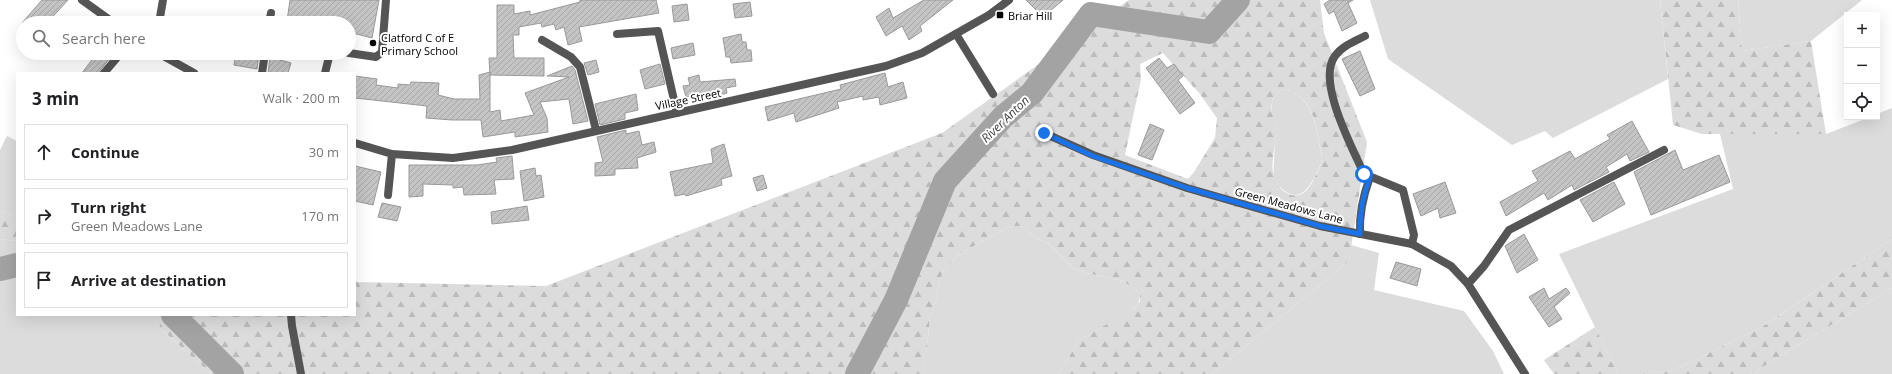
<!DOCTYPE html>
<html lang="en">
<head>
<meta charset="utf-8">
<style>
	:root { --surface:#fff; --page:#f6f6f6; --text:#202124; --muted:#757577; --line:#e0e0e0 }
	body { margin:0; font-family:"Open Sans",sans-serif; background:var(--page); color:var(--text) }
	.controls { position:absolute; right:12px; top:12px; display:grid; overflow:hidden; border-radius:0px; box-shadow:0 4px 16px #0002 }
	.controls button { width:36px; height:36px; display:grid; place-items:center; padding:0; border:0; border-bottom:1px solid var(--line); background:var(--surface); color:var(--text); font:20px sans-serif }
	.stop { position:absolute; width:12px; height:12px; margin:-9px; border:3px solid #1a73e8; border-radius:50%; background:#fff }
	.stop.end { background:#1a73e8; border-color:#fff; box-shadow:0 1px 4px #0008 }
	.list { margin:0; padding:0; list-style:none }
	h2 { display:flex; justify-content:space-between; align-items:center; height:52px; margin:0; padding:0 16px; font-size:17px }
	h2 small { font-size:13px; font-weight:400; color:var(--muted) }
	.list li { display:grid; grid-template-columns:26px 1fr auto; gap:12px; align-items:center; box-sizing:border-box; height:56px; margin:0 8px 8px; padding:0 8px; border:1px solid var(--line); border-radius:0px }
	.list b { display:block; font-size:15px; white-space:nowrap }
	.list p { margin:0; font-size:13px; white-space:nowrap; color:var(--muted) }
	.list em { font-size:13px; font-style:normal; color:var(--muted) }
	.icon { flex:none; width:22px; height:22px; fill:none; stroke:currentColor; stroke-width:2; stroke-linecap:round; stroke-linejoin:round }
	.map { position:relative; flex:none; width:1892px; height:374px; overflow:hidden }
	.search { position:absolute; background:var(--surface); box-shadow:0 4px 16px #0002; left:16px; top:16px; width:340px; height:44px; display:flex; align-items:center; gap:10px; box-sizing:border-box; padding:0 14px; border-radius:22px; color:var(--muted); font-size:15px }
	.panel { position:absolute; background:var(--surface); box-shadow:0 4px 16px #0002; left:16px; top:72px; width:340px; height:244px; border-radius:0px }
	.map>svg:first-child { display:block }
	.grass { fill:#dcdcdc }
	.forest { fill:url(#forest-firs); fill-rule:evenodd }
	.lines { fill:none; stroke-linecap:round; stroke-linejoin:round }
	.river { stroke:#a3a3a3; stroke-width:24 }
	.building { fill:url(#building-hatch); stroke:#999 }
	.service { stroke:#555; stroke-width:8 }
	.minor { stroke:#555; stroke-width:8 }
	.tertiary { stroke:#555; stroke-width:8 }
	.route { stroke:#1a73e8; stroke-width:5 }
	.poi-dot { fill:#000; stroke:#fff; stroke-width:1.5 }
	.labels { text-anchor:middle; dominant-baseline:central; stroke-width:4; stroke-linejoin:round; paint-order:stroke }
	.poi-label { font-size:11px; fill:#000; stroke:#fff; text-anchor:start }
	.street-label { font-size:11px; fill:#000; stroke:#fff }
	.water-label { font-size:12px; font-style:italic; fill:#444; stroke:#fff }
</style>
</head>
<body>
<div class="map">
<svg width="1892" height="374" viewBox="0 0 1892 374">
	<defs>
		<pattern id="forest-firs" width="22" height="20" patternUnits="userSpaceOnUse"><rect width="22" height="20" fill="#dcdcdc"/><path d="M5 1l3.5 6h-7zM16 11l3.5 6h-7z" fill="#bbb"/></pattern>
		<pattern id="building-hatch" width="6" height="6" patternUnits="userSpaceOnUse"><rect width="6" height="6" fill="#c4c4c4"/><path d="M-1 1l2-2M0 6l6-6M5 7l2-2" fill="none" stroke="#a7a7a7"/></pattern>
	</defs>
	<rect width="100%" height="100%" fill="#fff"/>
	<g class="grass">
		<path d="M1370 0H1660L1668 79 1553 138 1545 131 1512 145 1388 59Z"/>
		<path d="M1738 0H1862L1811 41 1742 51Z"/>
		<path d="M1283 89C1309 94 1316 120 1319 143 1320 148 1322 153 1322 158 1321 165 1317 172 1314 178 1301 202 1289 199 1273 179L1276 128 1272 116V102L1275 95Z"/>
		<path d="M1892 108V239L1762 327 1674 370 1641 374H1618L1559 254 1733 189 1720 134H1826L1870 117H1877V114Z"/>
		<path d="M7 136 17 141V218L0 211V150Z"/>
		<path d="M1011 226H1021L1035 237 1049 244 1073 268 1087 273 1123 281 1140 293C1140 303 1137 307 1129 312L1079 340 1059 374H925L923 359 927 350 930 316 936 301 939 282 944 270 959 254Z"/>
		<path d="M0 239 17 241V315H164L159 327 211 374H0Z"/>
		<path d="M1351 245 1379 253 1374 290 1464 311 1493 351 1504 374H1212L1349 261Z"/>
		<path d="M1892 288V374H1751Z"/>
	</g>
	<g class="forest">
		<path d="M1129 0H1320L1324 33 1367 142 1349 261 1212 374H1059L1079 340 1135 308 1140 301V293L1123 281 1087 273 1073 268 1049 244 1035 237 1021 226H1011L959 254 944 270 939 282 936 301 930 316 927 350 923 359 925 374H211L159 327 164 315H355V282L546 286 942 133ZM1163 53 1199 93 1217 118 1215 138 1194 172 1188 179 1125 155 1141 79 1140 64ZM1283 89C1309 94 1316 119 1319 142 1320 147 1322 152 1322 157 1322 166 1315 175 1312 183 1309 187 1305 194 1299 195 1294 196 1289 195 1285 192 1263 176 1277 152 1276 129 1275 120 1270 113 1272 103 1273 96 1278 93 1283 89Z"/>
		<path d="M1660 0H1738L1742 51 1811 41 1826 134H1702L1673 125Z"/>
		<path d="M0 211 17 218V241L0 239Z"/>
		<path d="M1892 239V288L1751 374H1640L1674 370 1762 327Z"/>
		<path d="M1595 327 1618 374H1554L1544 360Z"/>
	</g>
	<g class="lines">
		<g class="river">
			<path d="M0 269 17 265"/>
			<path d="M173 315 232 374"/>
			<path d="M857 374 896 300 945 181 1003 117 1032 93 1091 14 1209 32 1238 0"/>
		</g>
	</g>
	<g class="building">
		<path d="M42 0H68L47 23H22Z"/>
		<path d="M290 0H379L372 38 349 32V23H295L287 21Z"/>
		<path d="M580 0H656L659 13 579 27 582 41 568 45 564 27 556 30 554 24 542 27 541 23 519 27V35H513L514 58H544V76L490 75 489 58H497V5H514V14L530 11V15L580 2Z"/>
		<path d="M924 0H953L920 26 922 31 909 40 902 26 886 36 876 17 889 8 893 18Z"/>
		<path d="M1026 0H1063L1043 17Z"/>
		<path d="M1330 0H1353L1348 3 1357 23 1342 31 1334 11 1329 14 1324 4Z"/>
		<path d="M750 2 752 16 735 18 733 4Z"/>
		<path d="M687 4 689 20 674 22 672 6Z"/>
		<path d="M741 34 742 42H746L747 50H751L752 61 731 63 730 57H726L723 38Z"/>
		<path d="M693 43 695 55 673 59 671 48Z"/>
		<path d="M1360 51 1375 89 1360 96 1342 59Z"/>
		<path d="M97 53H114L98 73H82Z"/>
		<path d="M236 53 259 54 257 69 234 65Z"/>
		<path d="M270 57 291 63 288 73H268Z"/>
		<path d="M1159 58 1167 68 1174 64 1183 76 1178 80 1195 103 1180 114 1146 68Z"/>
		<path d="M596 60 599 72 588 75 584 63Z"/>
		<path d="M660 64 665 84 645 89 640 70Z"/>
		<path d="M572 66 575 70 588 121 573 124 569 99 540 102 547 118 548 132 515 137V132L483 137 481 120H452L426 118 427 106 355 98V76L377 79 376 85 398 88V84L410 85 411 82 439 83 438 95 454 99H480L479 75 490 72V112L500 110 501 121 534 115 525 93 569 77 547 76Z"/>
		<path d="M885 73 888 87 903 82 907 98 880 105 879 97 863 100V96L837 102 839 108 796 122 794 113 768 121 765 107 841 89 840 85Z"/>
		<path d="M699 75 700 82 735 79 736 86 726 88 727 93 718 96 708 97 707 92 686 97 683 86 690 85 688 78Z"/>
		<path d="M636 94 638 110 625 113V119L600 125 595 104Z"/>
		<path d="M1632 121 1649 152 1630 161 1627 154 1606 167 1609 172 1574 190 1572 185 1548 200 1544 193 1506 216 1500 202 1538 181 1532 171 1570 151 1575 159 1610 139 1607 135Z"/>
		<path d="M1150 124 1164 130 1152 160 1138 155Z"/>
		<path d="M626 130V134L639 131 642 145 654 142 656 152 637 158 638 168 615 169V175L595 176V163L603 162 597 137Z"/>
		<path d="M724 144 732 176 721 179 722 185 686 196 685 194 675 196 670 172 713 163 711 149Z"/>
		<path d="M1675 150 1683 170 1719 155 1730 182 1651 215 1634 172Z"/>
		<path d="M512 156 514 179 494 180 496 194 464 195 463 187 453 188V185L423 184V196L409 197V165H477L497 162 496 158Z"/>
		<path d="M355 166 381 172 373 205 355 201Z"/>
		<path d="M535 168 536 176 541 175 544 197 524 201 520 171Z"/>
		<path d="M763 175 767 188 757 191 753 178Z"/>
		<path d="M1445 182 1456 213 1440 218 1438 208 1421 216 1413 194Z"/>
		<path d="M1614 182 1625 204 1593 222 1580 200Z"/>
		<path d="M382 203 401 207 397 221 378 217Z"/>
		<path d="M527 206 529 220 492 224 491 212Z"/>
		<path d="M1524 234 1538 260 1517 273 1505 246Z"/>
		<path d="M1396 262 1421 269 1417 286 1390 278Z"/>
		<path d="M1544 288 1549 299 1566 288 1570 293 1554 307 1562 319 1549 327 1529 297Z"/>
	</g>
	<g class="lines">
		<g class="service">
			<path d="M269 23 271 13"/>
			<path d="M1365 36C1355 41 1342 46 1335 56 1316 81 1353 149 1364 174L1403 190 1414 235 1412 244"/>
			<path d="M349 53 376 57 382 52 386 0"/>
			<path d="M104 73 121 53"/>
			<path d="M262 73 265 53"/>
			<path d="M325 73 330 53"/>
			<path d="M388 195 392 154"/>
			<path d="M1360 234C1359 213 1363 196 1370 177"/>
			<path d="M1468 284 1484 266 1509 230 1664 150"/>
		</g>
		<g class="minor">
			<path d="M159 23 163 0"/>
			<path d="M617 34 658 31 677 113"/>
			<path d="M956 34 993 94"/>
			<path d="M542 40 571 57 580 67 596 130"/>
			<path d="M1044 133 1093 155 1187 188 1320 226 1412 244 1451 266 1468 284 1525 374"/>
			<path d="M291 315 292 326 301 374"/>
		</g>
		<g class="tertiary">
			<path d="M82 0 114 23"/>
			<path d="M158 53 194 73"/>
			<path d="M355 143 392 154 453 158 512 150 886 66 922 53 989 15 1009 0"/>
		</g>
	</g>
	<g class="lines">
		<path class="route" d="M1044 133 1093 156 1187 188 1320 226 1360 234C1359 213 1363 196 1370 177L1364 174"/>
	</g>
	<g class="poi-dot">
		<rect x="996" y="11" width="8" height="8" rx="2"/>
		<circle cx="373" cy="43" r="4"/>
	</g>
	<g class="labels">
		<g class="poi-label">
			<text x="1008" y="15">Briar Hill</text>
			<text x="381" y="37">Clatford C of E<tspan x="381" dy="13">Primary School</tspan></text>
		</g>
		<g class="street-label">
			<text transform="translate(688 99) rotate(-12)">Village Street</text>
			<text transform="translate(1289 205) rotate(15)">Green Meadows Lane</text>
		</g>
		<g class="water-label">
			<text transform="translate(1005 119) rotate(-44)">River Anton</text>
		</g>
	</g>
</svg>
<div class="controls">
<button>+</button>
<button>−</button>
<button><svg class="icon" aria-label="locate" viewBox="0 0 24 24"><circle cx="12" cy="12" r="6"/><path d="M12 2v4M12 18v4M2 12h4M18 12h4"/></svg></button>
</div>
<div class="stop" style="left:1364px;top:174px"></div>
<div class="stop end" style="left:1044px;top:133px"></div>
<div class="search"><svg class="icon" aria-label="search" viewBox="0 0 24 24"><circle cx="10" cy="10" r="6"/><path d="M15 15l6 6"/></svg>Search here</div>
<section class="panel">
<h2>3 min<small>Walk · 200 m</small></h2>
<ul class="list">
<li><svg class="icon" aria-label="ahead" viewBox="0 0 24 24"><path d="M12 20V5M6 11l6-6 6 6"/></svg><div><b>Continue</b></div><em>30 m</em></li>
<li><svg class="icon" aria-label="right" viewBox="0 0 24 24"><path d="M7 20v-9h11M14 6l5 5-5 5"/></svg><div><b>Turn right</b><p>Green Meadows Lane</p></div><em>170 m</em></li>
<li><svg class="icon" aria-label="arrive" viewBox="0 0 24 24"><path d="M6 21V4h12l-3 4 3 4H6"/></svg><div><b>Arrive at destination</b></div></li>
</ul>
</section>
</div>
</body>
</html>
